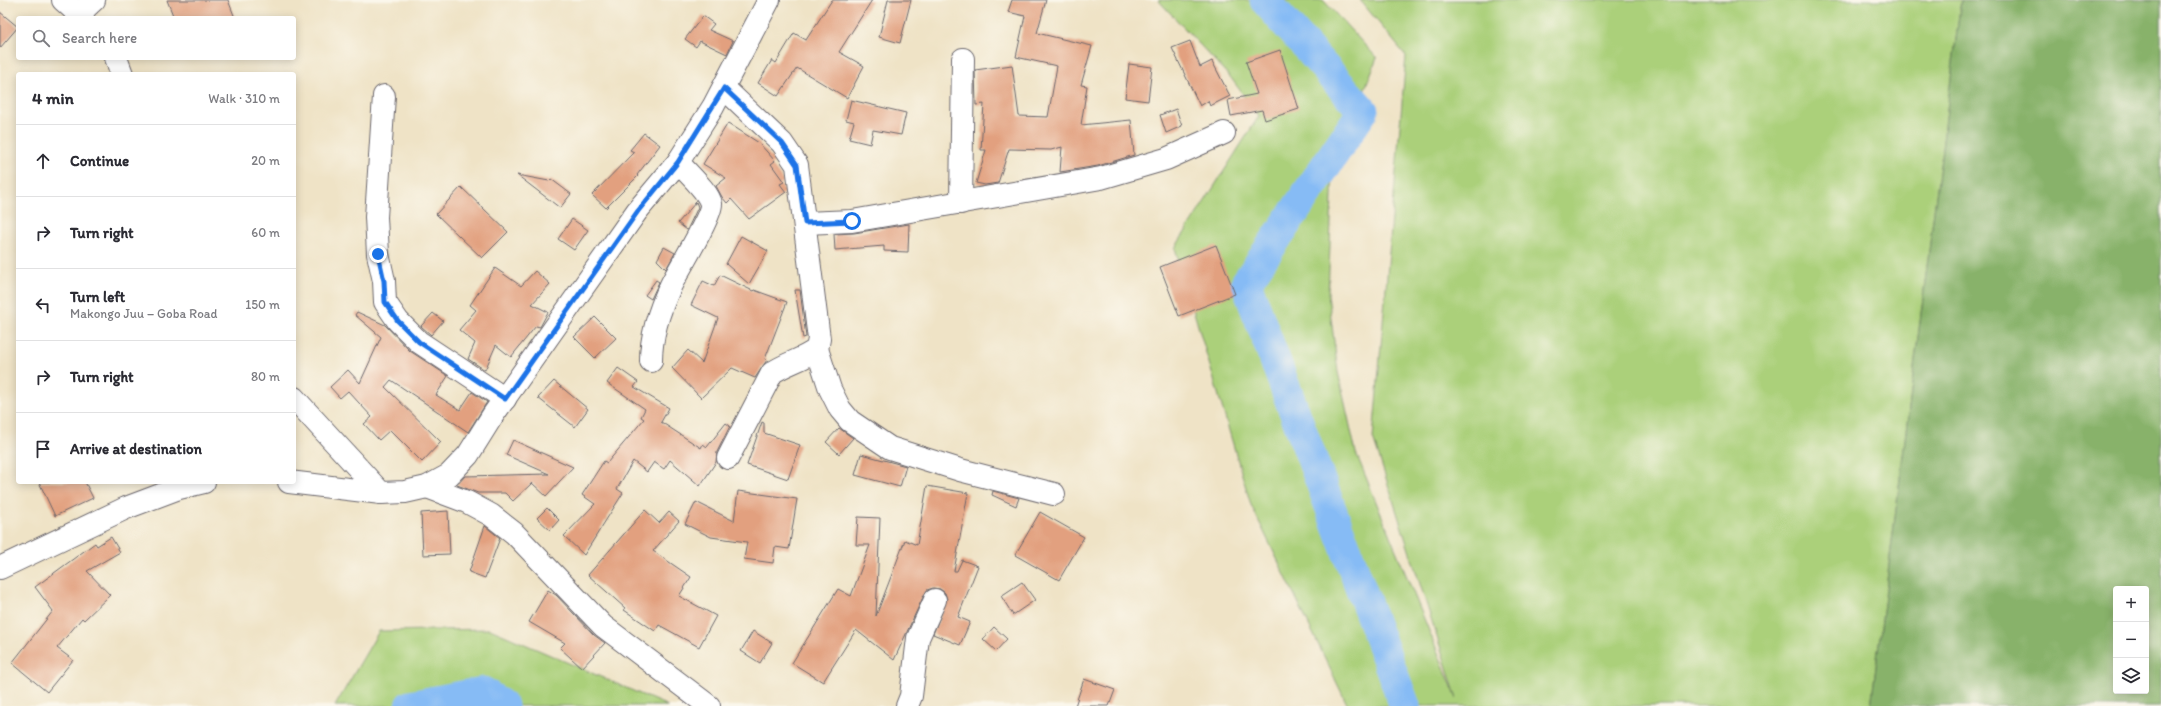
<!DOCTYPE html>
<html lang="en">
<head>
<meta charset="utf-8">
<style>
	:root { --surface:#fff; --page:#f2f2f3; --text:#2b2b33; --muted:#7c7c81; --line:#e1e1e2 }
	body { margin:0; font-family:Itim,sans-serif; background:var(--page); color:var(--text) }
	.controls { position:absolute; right:12px; bottom:12px; display:grid; overflow:hidden; border-radius:4px; box-shadow:0 2px 10px #0003 }
	.controls button { width:36px; height:36px; display:grid; place-items:center; padding:0; border:0; border-bottom:1px solid var(--line); background:var(--surface); color:var(--text); font:20px sans-serif }
	.stop { position:absolute; width:12px; height:12px; margin:-9px; border:3px solid #1a73e8; border-radius:50%; background:#fff }
	.stop.end { background:#1a73e8; border-color:#fff; box-shadow:0 1px 4px #0008 }
	.list { margin:0; padding:0; list-style:none }
	h2 { display:flex; justify-content:space-between; align-items:center; height:52px; margin:0; padding:0 16px; font-size:17px }
	h2 small { font-size:13px; font-weight:400; color:var(--muted) }
	.list li { display:grid; grid-template-columns:26px 1fr auto; gap:12px; align-items:center; box-sizing:border-box; height:72px; padding:0 16px; border-top:1px solid var(--line) }
	.list b { display:block; font-size:15px; white-space:nowrap }
	.list p { margin:0; font-size:13px; white-space:nowrap; color:var(--muted) }
	.list em { font-size:13px; font-style:normal; color:var(--muted) }
	.icon { flex:none; width:22px; height:22px; fill:none; stroke:currentColor; stroke-width:2; stroke-linecap:round; stroke-linejoin:round }
	.map { position:relative; flex:none; width:2161px; height:706px; overflow:hidden }
	.search { position:absolute; background:var(--surface); box-shadow:0 2px 10px #0003; left:16px; top:16px; width:280px; height:44px; display:flex; align-items:center; gap:10px; box-sizing:border-box; padding:0 14px; border-radius:4px; color:var(--muted); font-size:15px }
	.panel { position:absolute; background:var(--surface); box-shadow:0 2px 10px #0003; left:16px; top:72px; width:280px; height:412px; border-radius:4px }
	.map>svg:first-child { display:block }
	.green { fill:#abd07a; stroke:#66795a }
	.forest { fill:#88b26a; stroke:#556a52; fill-rule:evenodd }
	.lines { fill:none; stroke-linecap:round; stroke-linejoin:round }
	.river { stroke:#86bbf5; stroke-width:31 }
	.building { fill:#e2a07f }
	.minor-casing { stroke:#6a666c; stroke-width:24 }
	.minor { stroke:#fff; stroke-width:22 }
	.route { stroke:#1a73e8; stroke-width:5 }
</style>
</head>
<body>
<div class="map">
<svg width="2161" height="706" viewBox="0 0 2161 706">
	<rect width="100%" height="100%" fill="#fbf7ec"/>
	<filter id="ink" filterUnits="userSpaceOnUse"><feTurbulence type="fractalNoise" baseFrequency=".025" numOctaves="2"/><feDisplacementMap in="SourceGraphic" scale="8" xChannelSelector="R" yChannelSelector="G"/><feConvolveMatrix kernelMatrix="1 2 1 2 8 2 1 2 1" color-interpolation-filters="sRGB"/></filter>
	<filter id="wash" filterUnits="userSpaceOnUse"><feTurbulence type="fractalNoise" baseFrequency=".012" numOctaves="4" result="noise"/><feDisplacementMap in="SourceGraphic" scale="16" xChannelSelector="R" yChannelSelector="G"/><feGaussianBlur stdDeviation="0.9" result="paint"/><feColorMatrix in="noise" values="0 0 0 0 0 0 0 0 0 0 0 0 0 0 0 0 0 1.4 0 .05"/><feComposite in="paint" operator="in"/></filter>
	<g filter="url(#wash)">
		<rect width="100%" height="100%" fill="#efe3c6"/>
		<g class="green">
			<path d="M1158 0H1323L1377 58 1333 171 1328 295 1338 372 1356 453 1457 699 1373 438 1406 56 1360 0H1961L1871 706H1348L1251 505 1175 248 1259 116 1231 78Z"/>
			<path d="M490 629 668 706H335L379 631Z"/>
		</g>
		<path class="forest" d="M1961 0H2161V706H1871ZM2116 589H2146V691H2116Z"/>
		<g class="lines">
			<g class="river">
				<path d="M1265 0 1363 111 1246 283 1405 706"/>
				<path d="M410 706 483 692 503 706"/>
			</g>
		</g>
		<g id="blocks">
			<g class="building">
				<path d="M167 0H228L235 18H174Z"/>
				<path d="M832 0H872L839 52 864 66 847 98 797 68 778 96 758 83 772 60 776 63 794 33 806 40Z"/>
				<path d="M888 0H911L900 43 879 37Z"/>
				<path d="M1012 0H1046L1037 33 1092 46 1081 85 1087 86 1081 125 1131 120 1134 155 1098 166 1060 172 1062 147 1051 150 1009 149 998 183 985 185 976 183 986 150H981L984 104 976 105 975 70 1012 65 1019 116 1048 117 1057 66 1016 57 1025 16 1008 12Z"/>
				<path d="M0 12 18 27 0 48Z"/>
				<path d="M703 16 714 24 709 30 733 41 727 54 700 41 696 47 685 39Z"/>
				<path d="M1190 41 1200 67 1212 61 1230 96 1210 106 1208 101 1200 106 1172 48Z"/>
				<path d="M1280 50 1299 109 1265 120 1262 110 1231 116 1228 100 1257 94 1246 62Z"/>
				<path d="M1129 64 1152 67 1148 101 1125 98Z"/>
				<path d="M851 100 906 113 901 135 873 130 870 144 849 139 854 122 846 120Z"/>
				<path d="M1176 109 1182 126 1166 133 1160 115Z"/>
				<path d="M728 123 759 143 775 161 771 164 784 182 780 184 786 192 749 219 731 199 727 203 722 197 716 186 726 178 703 164Z"/>
				<path d="M644 133 660 145 637 175 638 176 606 208 592 195 634 152 630 150Z"/>
				<path d="M517 175 549 181 551 179 571 194 560 208Z"/>
				<path d="M461 187 508 232 482 258 436 214Z"/>
				<path d="M696 202 698 207 687 230 678 223Z"/>
				<path d="M572 219 588 230 574 250 558 239Z"/>
				<path d="M909 224 908 252 884 251V246L835 250 834 234 854 233Z"/>
				<path d="M741 236 768 251 749 284 726 264Z"/>
				<path d="M1216 245 1235 294 1179 316 1160 267Z"/>
				<path d="M664 247 675 253 666 269 657 260Z"/>
				<path d="M495 268 521 286 535 271 550 284 532 304 548 312 540 327 536 326 511 357 496 345 485 370 468 359 475 343 459 330 476 310 470 305Z"/>
				<path d="M720 275 753 291 754 290 787 302 765 359 767 360 755 378 732 368 701 398 672 368 688 350 702 363 718 318 691 305 703 281 714 286Z"/>
				<path d="M656 280 659 282 651 299 645 295Z"/>
				<path d="M795 290H800L806 337 803 338Z"/>
				<path d="M357 312 385 325 410 351 448 376 436 395 460 410 472 392 487 402 468 432 391 380 385 387 441 442 422 462 390 430 379 440 364 424 372 417 348 391 340 398 330 387 348 370 360 383 381 337 355 315Z"/>
				<path d="M433 313 443 321 431 335 421 326Z"/>
				<path d="M595 317 616 338 595 358 574 337Z"/>
				<path d="M618 368 638 382 634 387 669 408 661 422 701 448 703 444 707 447 726 423 730 426 717 452 716 462 700 486 670 460 664 469 654 462 647 472 633 461 617 489 623 493 584 555 564 536 595 504 582 495 604 461 607 463 644 419 641 417 645 409 607 383Z"/>
				<path d="M554 381 588 409 575 427 538 398Z"/>
				<path d="M762 422 764 423V433L800 445 788 479 747 465Z"/>
				<path d="M839 428 853 438 839 454 826 442Z"/>
				<path d="M513 440 573 467 546 496 532 483 513 501 505 493H478L457 485 465 476 549 474 506 455Z"/>
				<path d="M861 454 906 466 900 487 855 475Z"/>
				<path d="M39 482H85L93 498 55 516Z"/>
				<path d="M927 486 968 493 954 571H957L962 560 978 566 958 617 970 622 960 645 933 634 947 599 945 593 940 589 933 588 927 590 924 595 894 660 856 630 823 682 792 663 838 589 851 596 870 545H856L858 517 880 518 876 616 905 540 917 545Z"/>
				<path d="M738 491 797 499 789 549 775 547 773 563 744 559 747 542 711 537 685 524 696 502 734 521Z"/>
				<path d="M993 491 1019 498 1016 506 992 495Z"/>
				<path d="M547 508 559 520 550 530 537 518Z"/>
				<path d="M645 510 659 523 669 512 679 521 653 551 691 577 679 596 716 616 699 647 659 625 655 631 624 610 625 608 588 575Z"/>
				<path d="M448 511 450 554 423 555 421 513Z"/>
				<path d="M1040 512 1084 537 1059 580 1015 555Z"/>
				<path d="M485 526 500 538 485 578 469 572Z"/>
				<path d="M111 537 120 552 87 571 110 595 84 620 82 618 57 648 73 660 47 692 12 663 53 611 35 587 95 543 97 546Z"/>
				<path d="M1022 582 1035 600 1013 615 1001 596Z"/>
				<path d="M548 590 556 595 594 635 605 643 582 668 560 648 565 643 529 622Z"/>
				<path d="M994 627 1007 639 996 651 983 639Z"/>
				<path d="M753 631 772 643 760 663 741 651Z"/>
				<path d="M1084 679 1115 690 1109 706H1075Z"/>
			</g>
		</g>
	</g>
	<g filter="url(#ink)">
		<use href="#blocks" fill-opacity="0" stroke="#6a666c" stroke-width="1"/>
		<g class="lines">
			<g class="minor-casing">
				<g id="minor">
					<path d="M63 0 83 18"/>
					<path d="M79 14 94 0"/>
					<path d="M116 58 122 74"/>
					<path d="M724 88 782 143 797 165 819 339 817 349C803 360 786 363 772 373L728 458"/>
					<path d="M384 96 376 217 378 254 384 281 385 302 398 321 419 342 505 399"/>
					<path d="M961 203 963 59"/>
					<path d="M805 223 852 221 1101 178 1166 159 1224 133"/>
					<path d="M817 349 830 389 840 409 850 421 890 448 960 470 1054 494"/>
					<path d="M651 361C651 334 659 310 671 285 678 271 712 215 711 204 709 192 686 172 678 162"/>
					<path d="M294 398 381 493"/>
					<path d="M289 482 381 493 405 492 427 487 449 475 468 455 493 415 637 211 678 162 713 107 769 0"/>
					<path d="M427 487 467 502 491 515 514 533 603 626 709 706"/>
					<path d="M0 568 126 508 179 488 204 482"/>
					<path d="M907 706 911 696 918 638 935 600"/>
				</g>
			</g>
			<use href="#minor" class="minor"/>
		</g>
	</g>
	<g class="lines" filter="url(#ink)">
		<path class="route" d="M378 254 384 281 385 302 398 321 419 342 505 399 638 211 678 162 724 88 782 143 797 165 805 223 852 221"/>
	</g>
</svg>
<div class="controls">
<button>+</button>
<button>−</button>
<button><svg class="icon" aria-label="layers" viewBox="0 0 24 24"><path d="M12 4l9 5-9 5-9-5zM3 14l9 5 9-5"/></svg></button>
</div>
<div class="stop" style="left:852px;top:221px"></div>
<div class="stop end" style="left:378px;top:254px"></div>
<div class="search"><svg class="icon" aria-label="search" viewBox="0 0 24 24"><circle cx="10" cy="10" r="6"/><path d="M15 15l6 6"/></svg>Search here</div>
<section class="panel">
<h2>4 min<small>Walk · 310 m</small></h2>
<ul class="list">
<li><svg class="icon" aria-label="ahead" viewBox="0 0 24 24"><path d="M12 20V5M6 11l6-6 6 6"/></svg><div><b>Continue</b></div><em>20 m</em></li>
<li><svg class="icon" aria-label="right" viewBox="0 0 24 24"><path d="M7 20v-9h11M14 6l5 5-5 5"/></svg><div><b>Turn right</b></div><em>60 m</em></li>
<li><svg class="icon" aria-label="left" viewBox="0 0 24 24"><path d="M17 20v-9H6M10 6l-5 5 5 5"/></svg><div><b>Turn left</b><p>Makongo Juu – Goba Road</p></div><em>150 m</em></li>
<li><svg class="icon" aria-label="right" viewBox="0 0 24 24"><path d="M7 20v-9h11M14 6l5 5-5 5"/></svg><div><b>Turn right</b></div><em>80 m</em></li>
<li><svg class="icon" aria-label="arrive" viewBox="0 0 24 24"><path d="M6 21V4h12l-3 4 3 4H6"/></svg><div><b>Arrive at destination</b></div></li>
</ul>
</section>
</div>
</body>
</html>
